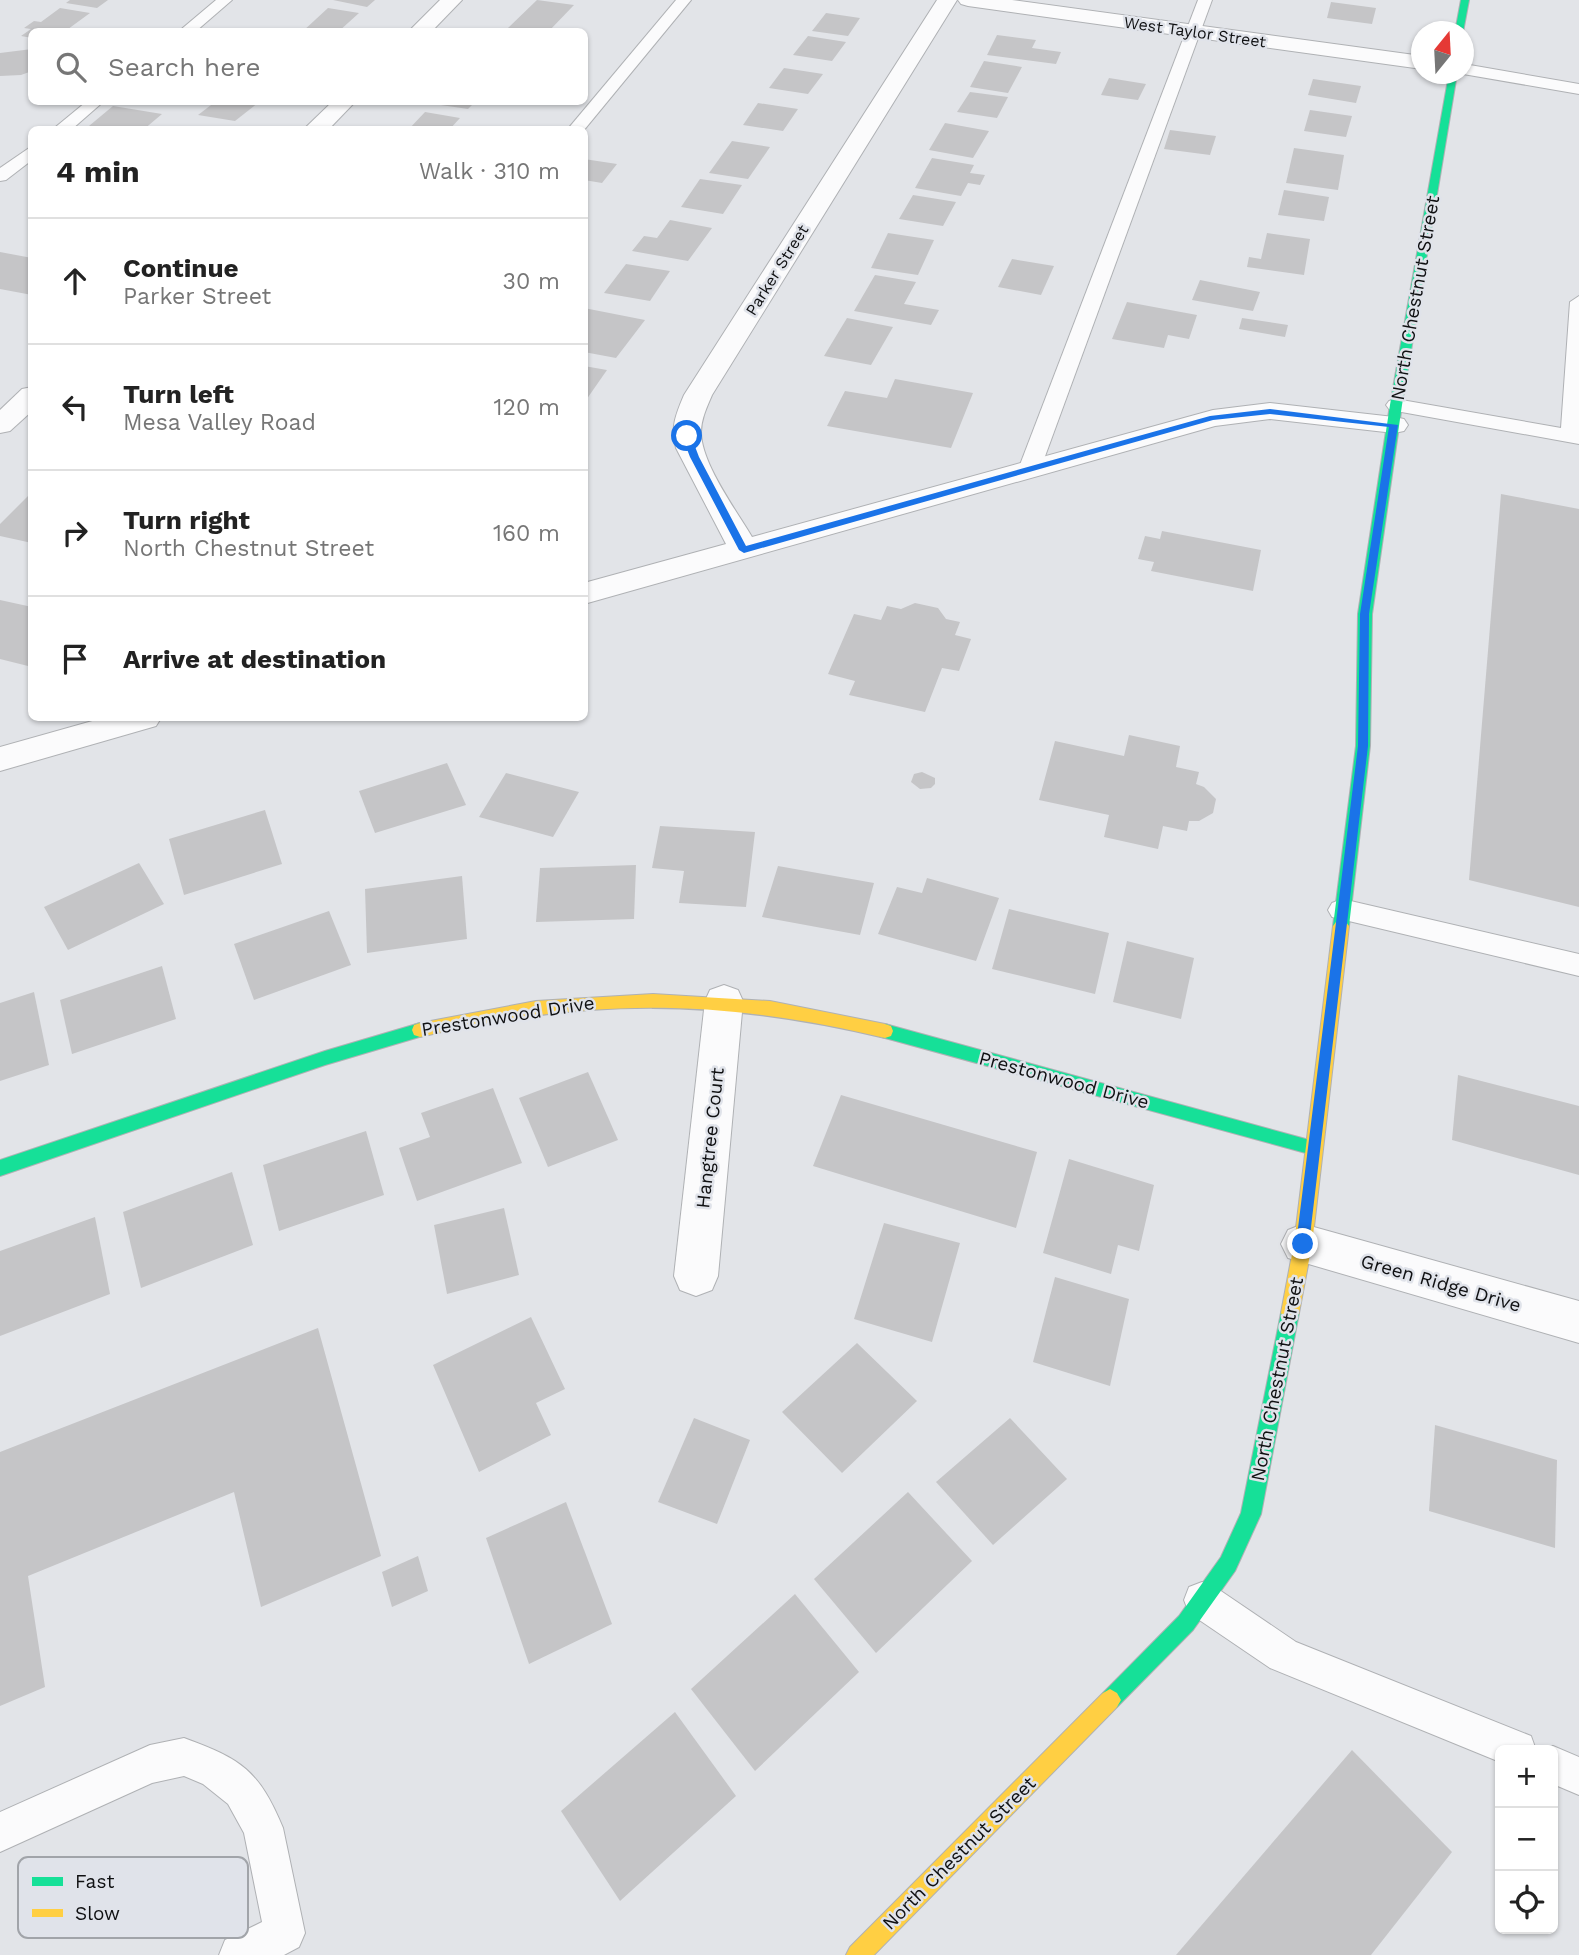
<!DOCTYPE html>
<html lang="en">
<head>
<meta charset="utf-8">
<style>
	:root { --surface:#fff; --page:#f2f2f2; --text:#222; --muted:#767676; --line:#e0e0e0 }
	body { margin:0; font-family:"Work Sans",sans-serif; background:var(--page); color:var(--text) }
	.controls { position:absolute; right:21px; bottom:21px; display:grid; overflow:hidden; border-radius:10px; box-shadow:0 2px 5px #0004 }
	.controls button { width:63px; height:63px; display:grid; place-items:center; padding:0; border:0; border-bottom:2px solid var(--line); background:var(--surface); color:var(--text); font:35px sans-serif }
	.compass { position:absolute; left:1411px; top:21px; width:63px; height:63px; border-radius:50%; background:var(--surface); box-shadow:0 2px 5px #0004; rotate:18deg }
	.stop { position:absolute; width:21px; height:21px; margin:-16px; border:5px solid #1a73e8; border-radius:50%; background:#fff }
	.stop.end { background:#1a73e8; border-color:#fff; box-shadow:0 2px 7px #0008 }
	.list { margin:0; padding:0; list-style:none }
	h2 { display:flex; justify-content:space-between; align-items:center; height:91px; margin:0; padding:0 28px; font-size:30px }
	h2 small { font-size:23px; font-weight:400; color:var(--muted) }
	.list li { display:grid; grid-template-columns:46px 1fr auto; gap:21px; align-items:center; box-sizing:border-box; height:126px; padding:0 28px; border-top:2px solid var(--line) }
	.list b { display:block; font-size:26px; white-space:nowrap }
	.list p { margin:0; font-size:23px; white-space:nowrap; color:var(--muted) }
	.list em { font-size:23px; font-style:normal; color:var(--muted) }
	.icon { flex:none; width:38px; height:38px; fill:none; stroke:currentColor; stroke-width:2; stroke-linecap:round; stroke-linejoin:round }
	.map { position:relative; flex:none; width:1579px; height:1955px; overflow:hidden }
	.search { position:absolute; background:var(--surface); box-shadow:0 2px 5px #0004; left:28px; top:28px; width:560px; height:77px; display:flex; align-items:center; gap:18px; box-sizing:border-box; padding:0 24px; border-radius:10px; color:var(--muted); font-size:26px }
	.panel { position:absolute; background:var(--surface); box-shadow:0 2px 5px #0004; left:28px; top:126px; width:560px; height:595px; border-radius:10px }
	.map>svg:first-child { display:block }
	.building { fill:#c5c5c7 }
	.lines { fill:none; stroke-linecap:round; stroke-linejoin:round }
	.lane-casing { stroke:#afb1b4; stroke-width:2 }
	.street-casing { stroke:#afb1b4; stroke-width:2 }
	.fast-casing { stroke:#afb1b4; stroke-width:2 }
	.slow-casing { stroke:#afb1b4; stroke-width:2 }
	.lane { fill:#fbfbfc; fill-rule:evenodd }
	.street { fill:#fbfbfc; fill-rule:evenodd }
	.fast { fill:#16e098; fill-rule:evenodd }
	.slow { fill:#ffcf43; fill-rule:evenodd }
	.route { fill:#1a73e8 }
	.labels { text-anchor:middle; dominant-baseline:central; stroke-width:5; stroke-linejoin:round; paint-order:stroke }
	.far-street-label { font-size:16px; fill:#0f1012; stroke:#e0e3ea }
	.street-label { font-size:19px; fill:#0f1012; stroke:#e0e3ea }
	.key { fill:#e0e3ea; stroke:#a1a4a9; stroke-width:2 }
	.key-label { font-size:19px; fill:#0f1012 }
</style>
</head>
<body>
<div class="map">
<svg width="1579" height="1955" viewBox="0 0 1579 1955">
	<rect width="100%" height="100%" fill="#e2e4e8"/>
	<g class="building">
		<path d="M70 0H108L97 8 66 3Z"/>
		<path d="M333 0H375L367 7Z"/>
		<path d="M537 0 574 5 548 32 508 28Z"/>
		<path d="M1331 2 1376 8 1372 24 1327 18Z"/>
		<path d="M60 8 90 13 64 32H32V38L21 36 31 29 24 28 34 21 41 22Z"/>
		<path d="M328 8 359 13 338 32H302Z"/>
		<path d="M826 13 860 18 848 36 812 31Z"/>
		<path d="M997 35 1036 40 1032 48 1061 52 1056 64 987 55Z"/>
		<path d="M808 36 846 42 832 61 793 55Z"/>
		<path d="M32 49V71L21 75 0 76V53Z"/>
		<path d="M984 61 1022 67 1008 93 970 87Z"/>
		<path d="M784 68 823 74 808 94 769 88Z"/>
		<path d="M1109 78 1146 84 1138 100 1101 95Z"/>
		<path d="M1313 79 1361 86 1356 103 1308 95Z"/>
		<path d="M970 92 1008 97 997 118 957 112Z"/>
		<path d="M215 102H259L235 121 198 115Z"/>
		<path d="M436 102H475L468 109 434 104Z"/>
		<path d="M758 103 798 109 783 131 743 125Z"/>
		<path d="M113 106 162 114 143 130H109L89 126Z"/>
		<path d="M1310 110 1352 116 1346 137 1304 131Z"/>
		<path d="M425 112 460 118 449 130H408Z"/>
		<path d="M945 123 989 131 973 158 929 150Z"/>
		<path d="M1170 130 1216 136 1210 155 1164 149Z"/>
		<path d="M732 141 770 147 748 179 709 173Z"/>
		<path d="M1294 148 1344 155 1338 190 1286 183Z"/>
		<path d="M932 158 974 165 970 173 985 175 980 185 968 183 961 196 915 188Z"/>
		<path d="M584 159 617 164 602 183 584 180Z"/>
		<path d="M700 179 742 185 723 214 681 207Z"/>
		<path d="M1284 190 1329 197 1324 221 1278 215Z"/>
		<path d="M913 195 956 202 943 226 899 219Z"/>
		<path d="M670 220 712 228 688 261 632 251 644 236 657 238Z"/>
		<path d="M888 233 934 240 918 275 871 268Z"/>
		<path d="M1267 233 1310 239 1304 275 1247 267 1249 257 1261 259Z"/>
		<path d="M0 252 32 258V295L0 289Z"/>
		<path d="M1012 259 1054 266 1041 295 998 287Z"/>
		<path d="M626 264 670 271 650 301 604 293Z"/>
		<path d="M875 275 916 282 904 304 939 310 931 325 854 311Z"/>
		<path d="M1200 280 1260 292 1253 311 1192 300Z"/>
		<path d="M1127 302 1197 315 1189 339 1168 335 1164 348 1112 339Z"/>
		<path d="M584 308 645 320 616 358 584 352Z"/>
		<path d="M847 318 893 327 871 365 824 356Z"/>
		<path d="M1242 318 1288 325 1285 337 1239 329Z"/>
		<path d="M584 366 607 370 584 403Z"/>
		<path d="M895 379 973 393 951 448 827 426 845 391 887 398Z"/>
		<path d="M32 492V543L0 536V524Z"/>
		<path d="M1501 494 1579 509V907L1469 880Z"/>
		<path d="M1162 531 1261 550 1253 591 1151 571 1154 562 1138 559 1145 536 1160 539Z"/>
		<path d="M0 600 32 607V667L0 659Z"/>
		<path d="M915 603 938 608 946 619 960 622 955 635 971 639 959 671 942 668 925 712 849 695 855 681 828 674 854 614 881 620 887 606 901 609Z"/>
		<path d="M1129 735 1180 746 1176 767 1199 772 1196 784 1204 787 1216 799 1213 813 1199 821H1189L1187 831 1163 826 1158 849 1104 837 1109 815 1039 800 1055 741 1124 756Z"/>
		<path d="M447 763 466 805 375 833 359 791Z"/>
		<path d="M922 772 935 778V784L931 788 920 789 911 782 914 774Z"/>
		<path d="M506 773 579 792 553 837 479 817Z"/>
		<path d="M265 810 282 864 184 895 169 839Z"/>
		<path d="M660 826 755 832 746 907 679 903 684 871 652 868Z"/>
		<path d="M139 863 164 904 68 950 44 907Z"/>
		<path d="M636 865 634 919 536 922 540 868Z"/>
		<path d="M778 866 874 883 860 935 762 917Z"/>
		<path d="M462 876 467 939 367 953 365 889Z"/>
		<path d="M927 878 999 898 976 961 878 934 897 887 922 893Z"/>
		<path d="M1009 909 1109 933 1095 994 992 969Z"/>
		<path d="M329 911 351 965 254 1000 234 944Z"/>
		<path d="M1127 941 1194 958 1181 1019 1113 1002Z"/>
		<path d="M162 966 176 1019 72 1054 60 1000Z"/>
		<path d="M34 992 49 1065 0 1081V1003Z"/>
		<path d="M588 1072 618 1140 548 1167 519 1098Z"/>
		<path d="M1458 1075 1579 1106V1175L1452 1140Z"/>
		<path d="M493 1088 522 1163 417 1201 399 1148 430 1137 421 1113Z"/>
		<path d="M841 1095 1037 1152 1016 1228 813 1166Z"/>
		<path d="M366 1131 384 1195 279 1231 263 1165Z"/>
		<path d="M1069 1159 1154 1185 1139 1251 1118 1245 1111 1274 1043 1253Z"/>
		<path d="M232 1172 253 1245 141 1288 123 1212Z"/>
		<path d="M504 1208 519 1275 447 1294 434 1225Z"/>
		<path d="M95 1217 110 1294 0 1336V1251Z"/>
		<path d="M884 1223 960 1243 932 1342 854 1319Z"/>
		<path d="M1055 1277 1129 1299 1110 1386 1033 1362Z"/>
		<path d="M531 1317 565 1389 536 1403 551 1435 479 1472 433 1365Z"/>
		<path d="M318 1328 381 1556 261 1607 234 1492 28 1576 45 1687 0 1706V1452Z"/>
		<path d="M857 1343 917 1401 842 1473 782 1412Z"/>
		<path d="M694 1418 750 1440 717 1524 658 1502Z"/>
		<path d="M1010 1418 1067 1479 993 1545 936 1482Z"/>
		<path d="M1435 1425 1557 1460 1555 1548 1429 1511Z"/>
		<path d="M908 1492 972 1561 876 1653 814 1579Z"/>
		<path d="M566 1502 612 1624 529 1664 486 1538Z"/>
		<path d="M418 1556 428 1591 392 1607 382 1572Z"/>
		<path d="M795 1594 859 1672 755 1771 691 1689Z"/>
		<path d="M675 1712 736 1796 620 1901 561 1811Z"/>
		<path d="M1352 1750 1452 1852 1371 1955H1176Z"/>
	</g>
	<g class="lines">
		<g class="lane-casing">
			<g id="lane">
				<path d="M216 0H232L195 32H178Z"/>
				<path d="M676 0H691L584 130H567Z"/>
				<path d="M1198 0H1212L1040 470 1036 475H1022L1018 470Z"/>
				<path d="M1464 64 1579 84V94L1463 74Z"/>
				<path d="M86 102H103L71 130H52Z"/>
				<path d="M32 146V160L6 180 0 181V168Z"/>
				<path d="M1579 296V444L1396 411 1389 409 1386 405 1389 401 1396 399 1561 428 1570 302Z"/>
				<path d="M1342 899 1579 954V976L1332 917 1328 910 1332 903Z"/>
				<path d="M1202 1582 1215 1587 1296 1642 1531 1736 1536 1750H1500V1762L1270 1668 1189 1613 1184 1600 1189 1587Z"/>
				<path d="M184 1738C241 1759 259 1770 283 1828L305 1933 299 1947 284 1955H219L225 1940 262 1922 244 1833 228 1804 203 1784 184 1776 152 1783 0 1852V1812L150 1745Z"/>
				<path d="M1553 1746 1579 1757V1795L1553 1784V1750H1542Z"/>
			</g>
		</g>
		<g class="street-casing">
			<g id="street">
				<path d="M440 0H462L431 32H408Z"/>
				<path d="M937 0H957L712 395C707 407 701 419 701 432 701 463 736 510 752 537L1213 410 1270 403 1394 417 1404 419 1408 425 1404 431 1394 433 1270 419 1215 426 584 604V583L726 544 676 448C670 428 676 414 684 395Z"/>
				<path d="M958 0H1012L1422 56V69L968 6 961 4Z"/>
				<path d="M332 102H355L328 130H303Z"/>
				<path d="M32 387V411L10 431 0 433V410L22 389Z"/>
				<path d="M103 718H161L156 726 0 771V747Z"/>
				<path d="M724 985 738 990 743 1001 718 1276 712 1290 696 1296 680 1290 674 1276 705 1001 710 990Z"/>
				<path d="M1303 1224 1579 1301V1343L1288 1258 1281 1244 1288 1230Z"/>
			</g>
		</g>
		<g class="fast-casing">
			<g id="fast">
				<path d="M1461 0H1469L1463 32H1455Z"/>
				<path d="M1449 74H1457L1402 405 1372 614 1370 746 1349 926 1346 930H1336L1333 926 1356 746 1358 614 1390 405Z"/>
				<path d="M420 1023 426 1025 428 1030 426 1035 325 1065 0 1176V1160L325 1051Z"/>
				<path d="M885 1024 1313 1141 1319 1143 1322 1148 1319 1153 1313 1155 885 1038 879 1036 877 1031 879 1026Z"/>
				<path d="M1290 1304 1296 1307 1299 1313 1261 1514 1235 1571 1193 1630 1117 1707 1110 1711 1103 1707 1099 1700 1103 1693 1179 1616 1221 1557 1241 1513 1281 1313 1284 1307Z"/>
			</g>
		</g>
		<g class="slow-casing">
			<g id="slow">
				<path d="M1341 920 1346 922 1349 926 1312 1244 1299 1313 1296 1319 1290 1322 1284 1319 1281 1313 1294 1244 1333 926 1336 922Z"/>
				<path d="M653 994 770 1001 885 1024 891 1026 893 1031 891 1036 885 1038C719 998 586 998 420 1037L414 1035 412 1030 414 1025 420 1023 536 1001Z"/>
				<path d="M1110 1689 1117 1693 1121 1700 1117 1707 874 1955H846L850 1947 1103 1693Z"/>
			</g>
		</g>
		<use href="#lane" class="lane"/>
		<use href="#street" class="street"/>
		<use href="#fast" class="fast"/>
		<use href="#slow" class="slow"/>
	</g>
	<path class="route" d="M1270 409 1398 425 1369 614 1368 746 1309 1244 1303 1250 1296 1244 1358 746 1360 614 1389 427 1270 414 1213 420 744 553 739 550 690 457 682 436 687 433 691 436 699 457 746 546 1210 416Z"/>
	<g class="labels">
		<g class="far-street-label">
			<text transform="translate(1195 32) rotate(8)">West Taylor Street</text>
			<text transform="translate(777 270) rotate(-58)">Parker Street</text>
		</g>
		<g class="street-label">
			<text transform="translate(1415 298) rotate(-80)">North Chestnut Street</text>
			<text transform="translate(508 1016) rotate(-9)">Prestonwood Drive</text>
			<text transform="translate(1064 1080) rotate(15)">Prestonwood Drive</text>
			<text transform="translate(710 1138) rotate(-84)">Hangtree Court</text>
			<text transform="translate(1441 1283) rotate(16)">Green Ridge Drive</text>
			<text transform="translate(1277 1379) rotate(-79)">North Chestnut Street</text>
			<text transform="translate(959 1853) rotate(-45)">North Chestnut Street</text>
		</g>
	</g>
	<rect x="18" y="1857" width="230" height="81" rx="10" class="key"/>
	<rect x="32" y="1877" width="31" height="9" fill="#16e098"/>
	<rect x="32" y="1909" width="31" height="8" fill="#ffcf43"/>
	<g class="key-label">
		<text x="75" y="1888">Fast</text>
		<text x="75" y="1920">Slow</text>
	</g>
</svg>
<div class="controls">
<button>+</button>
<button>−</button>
<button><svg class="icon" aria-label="locate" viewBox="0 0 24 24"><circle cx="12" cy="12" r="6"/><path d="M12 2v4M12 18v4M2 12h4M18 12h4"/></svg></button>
</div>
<svg class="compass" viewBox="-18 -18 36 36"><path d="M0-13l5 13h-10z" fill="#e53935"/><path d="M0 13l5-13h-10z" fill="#767676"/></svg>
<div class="stop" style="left:687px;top:436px"></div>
<div class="stop end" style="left:1303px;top:1244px"></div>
<div class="search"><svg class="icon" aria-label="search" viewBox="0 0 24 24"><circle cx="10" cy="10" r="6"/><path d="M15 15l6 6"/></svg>Search here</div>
<section class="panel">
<h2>4 min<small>Walk · 310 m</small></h2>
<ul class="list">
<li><svg class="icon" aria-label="ahead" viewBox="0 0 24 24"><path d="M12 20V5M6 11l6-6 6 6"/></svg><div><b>Continue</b><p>Parker Street</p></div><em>30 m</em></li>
<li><svg class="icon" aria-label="left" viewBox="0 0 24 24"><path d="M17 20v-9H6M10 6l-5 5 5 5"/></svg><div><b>Turn left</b><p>Mesa Valley Road</p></div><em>120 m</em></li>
<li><svg class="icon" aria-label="right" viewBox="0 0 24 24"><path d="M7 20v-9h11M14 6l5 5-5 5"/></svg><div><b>Turn right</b><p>North Chestnut Street</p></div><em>160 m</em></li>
<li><svg class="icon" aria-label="arrive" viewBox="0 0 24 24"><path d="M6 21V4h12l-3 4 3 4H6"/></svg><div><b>Arrive at destination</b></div></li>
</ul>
</section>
</div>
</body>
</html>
